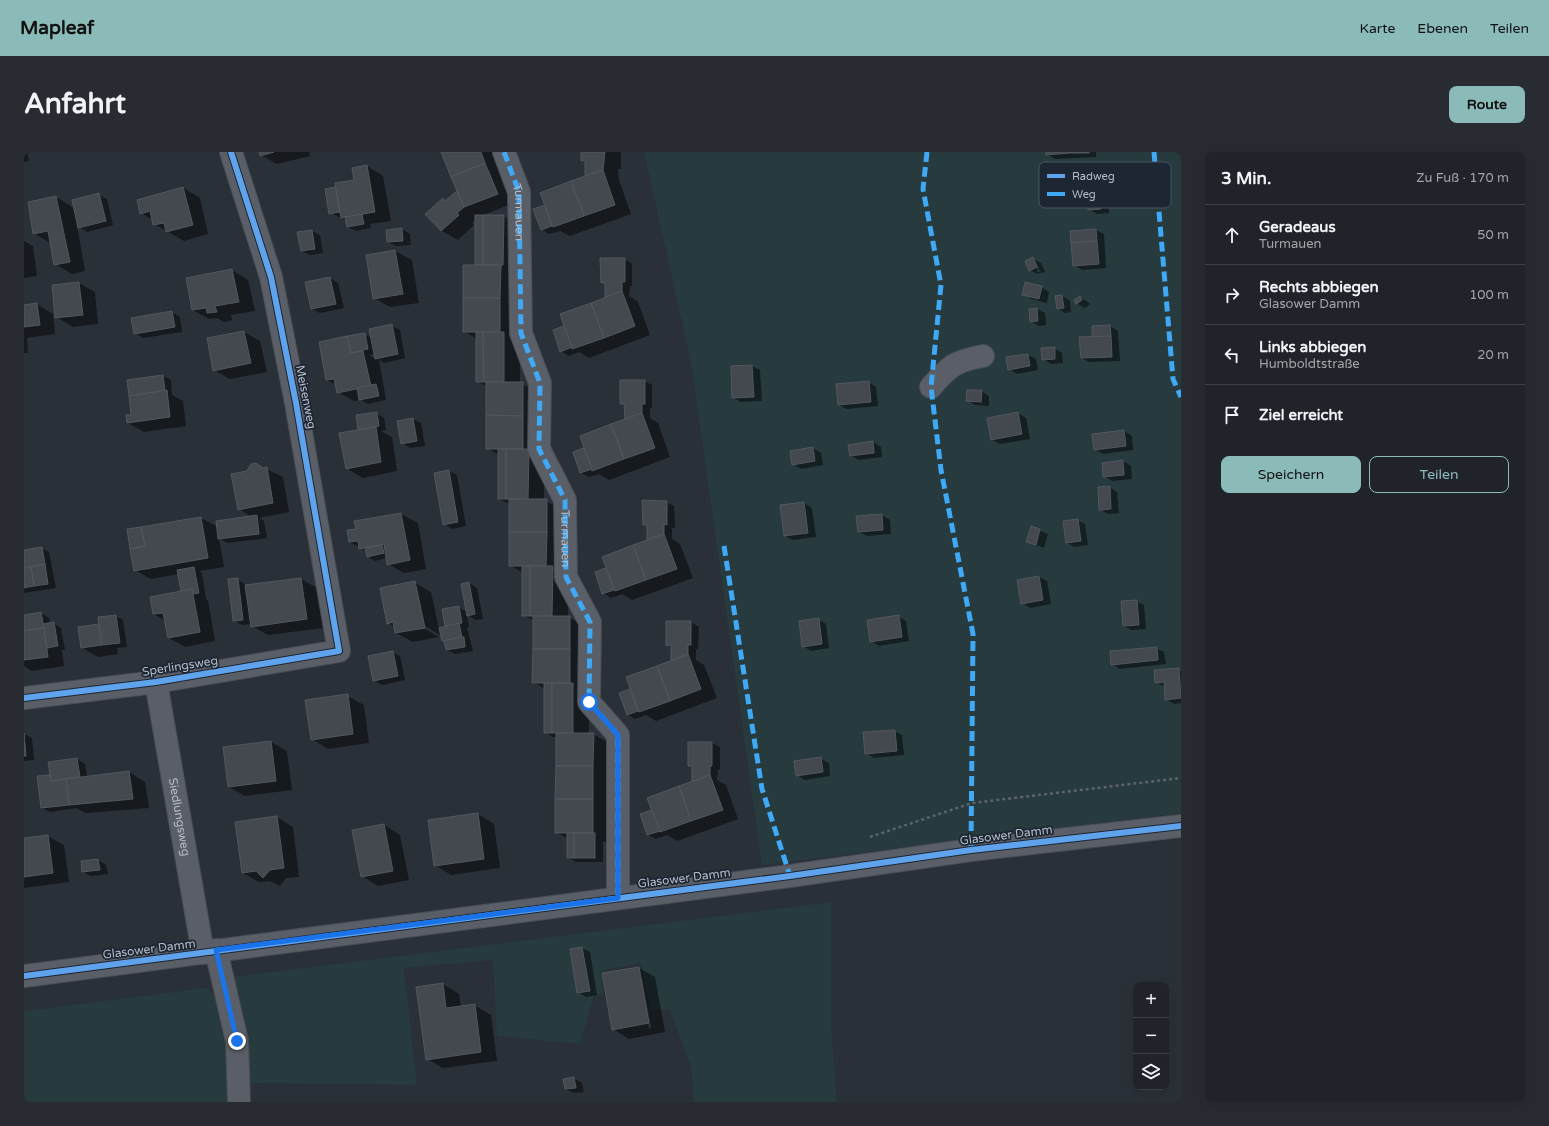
<!DOCTYPE html>
<html lang="de">
<head>
<meta charset="utf-8">
<style>
	:root { --surface:#20242a; --page:#282c32; --text:#f1f3f6; --muted:#a2a4a8; --line:#3d4147; --accent:#8bbbb9 }
	body { margin:0; font-family:"Varela Round",sans-serif; background:var(--page); color:var(--text) }
	.controls { position:absolute; right:12px; bottom:12px; display:grid; overflow:hidden; border-radius:8px; box-shadow:0 4px 16px #0002 }
	.controls button { width:36px; height:36px; display:grid; place-items:center; padding:0; border:0; border-bottom:1px solid var(--line); background:var(--surface); color:var(--text); font:20px sans-serif }
	.stop { position:absolute; width:12px; height:12px; margin:-9px; border:3px solid #1a73e8; border-radius:50%; background:#fff }
	.stop.end { background:#1a73e8; border-color:#fff; box-shadow:0 1px 4px #0008 }
	.list { margin:0; padding:0; list-style:none }
	h2 { display:flex; justify-content:space-between; align-items:center; height:52px; margin:0; padding:0 16px; font-size:17px }
	h2 small { font-size:13px; font-weight:400; color:var(--muted) }
	.list li { display:grid; grid-template-columns:26px 1fr auto; gap:12px; align-items:center; box-sizing:border-box; height:60px; padding:0 16px; border-top:1px solid var(--line) }
	.list b { display:block; font-size:15px; white-space:nowrap }
	.list p { margin:0; font-size:13px; white-space:nowrap; color:var(--muted) }
	.list em { font-size:13px; font-style:normal; color:var(--muted) }
	.actions { display:flex; gap:8px; padding:12px 16px }
	.actions a { flex:1; padding:9px 0; border:1px solid var(--accent); border-radius:8px; text-align:center; font-size:14px; color:var(--accent) }
	.actions .main { background:var(--accent); color:#111 }
	.icon { flex:none; width:22px; height:22px; fill:none; stroke:currentColor; stroke-width:2; stroke-linecap:round; stroke-linejoin:round }
	.map { position:relative; flex:none; width:1157px; height:950px; overflow:hidden; border-radius:8px }
	header { display:flex; align-items:center; gap:24px; box-sizing:border-box; height:56px; padding:0 20px; background:var(--accent); color:#111 }
	header strong { font-size:19px }
	nav { display:flex; gap:22px; margin-inline-start:auto; font-size:14px }
	.intro { display:flex; align-items:center; justify-content:space-between; box-sizing:border-box; height:96px; padding:0 24px }
	h1 { margin:0; font-size:28px }
	.button { padding:10px 18px; border-radius:8px; background:var(--accent); color:#111; font-size:14px; font-weight:700 }
	main { display:flex; gap:24px; padding:0 24px }
	aside { flex:1; background:var(--surface); border-radius:8px; box-shadow:0 4px 16px #0002 }
	.map>svg:first-child { display:block }
	.green { fill:#273a3e }
	.shadow { fill:#0007; fill-rule:evenodd }
	.building { fill:#444950; stroke:#52575f }
	.lines { fill:none; stroke-linecap:round; stroke-linejoin:round }
	.minor-casing { stroke:#484c53; stroke-width:24 }
	.path { stroke:#5d636a; stroke-width:2.5; stroke-dasharray:3 3; stroke-linecap:butt }
	.minor { stroke:#5a5e66; stroke-width:22 }
	.quiet { stroke:#3fa9f5; stroke-width:5; stroke-dasharray:10 5; stroke-linecap:butt }
	.cycleway-casing { stroke:#1d2633; stroke-width:8 }
	.cycleway { stroke:#60a3ed; stroke-width:6 }
	.route { stroke:#1a73e8; stroke-width:5 }
	.labels { text-anchor:middle; dominant-baseline:central; stroke-width:3.5; stroke-linejoin:round; paint-order:stroke }
	.street-label { font-size:12px; fill:#b4bcc9; stroke:#1d2633 }
	.key { fill:#1d2633; stroke:#4a5360; stroke-width:1 }
	.key-label { font-size:11px; fill:#b4bcc9 }
</style>
</head>
<body>
<header>
<strong>Mapleaf</strong>
<nav><a>Karte</a><a>Ebenen</a><a>Teilen</a></nav>
</header>
<div class="intro"><h1>Anfahrt</h1><a class="button">Route</a></div>
<main>
<div class="map">
<svg width="1157" height="950" viewBox="0 0 1157 950">
	<rect width="100%" height="100%" fill="#2a3038"/>
	<g class="green">
		<path d="M620 0H1157V661L738 713 667 210Z"/>
		<path d="M807 750V872L813 950H670L667 915 646 858 626 857 617 811 577 819 579 842 570 843 556 892 473 884 469 808 380 816 393 933 223 931 207 825Z"/>
		<path d="M182 836 189 841 203 889 204 950H0V859Z"/>
	</g>
	<g class="shadow">
		<path d="M0 0H3L5 9 0 10Z"/>
		<path d="M236 0H285L286 4 253 12 237 3Z"/>
		<path d="M418 0H469L489 51 457 64H479L496 74V231L515 241 520 307V348L539 358 545 424 544 465 562 474 565 541V582H569L585 591V690H579V710H552L544 705V687L532 680 533 585H529L521 580V537L509 530V468L499 463V421L486 413V351H483L475 347V303L463 296V234L453 230V187L440 179 455 114 452 68 448 71 450 73 434 88 418 79 403 62 419 47 423 49 434 39Z"/>
		<path d="M558 0H597V17H594L595 28 607 62 546 84 536 79 525 82 517 77 522 53 562 25V11L558 9Z"/>
		<path d="M1023 0H1072V5L1031 7 1023 2Z"/>
		<path d="M343 14 359 24 367 69 346 72 347 76 332 79 324 75 322 68 306 61 311 36 331 28Z"/>
		<path d="M159 36 176 46 184 82 160 89 130 72 129 68 117 61Z"/>
		<path d="M75 43 83 47 89 73 63 80 55 75Z"/>
		<path d="M32 45 50 56 61 119 48 122 31 112 26 91 10 81Z"/>
		<path d="M1077 45 1085 50V61L1073 62 1065 57Z"/>
		<path d="M378 77 386 82 387 93 372 94 364 90Z"/>
		<path d="M1072 78 1080 82 1082 116 1058 118 1050 113Z"/>
		<path d="M288 79 296 83 299 101 286 103 278 99Z"/>
		<path d="M0 89 9 94 13 124 0 126Z"/>
		<path d="M371 99 388 108 395 151 366 155 350 146 343 103Z"/>
		<path d="M600 107 608 112V134H606L605 144 614 150 626 183 565 206 555 200 545 204 537 199 530 179 541 175 582 146V132L578 130Z"/>
		<path d="M1009 107 1017 111 1021 120 1013 122 1006 118ZM1011 112H1013L1016 120H1014Z"/>
		<path d="M208 118 224 128 231 159 207 163 208 168 200 170 193 166 185 167 169 158Z"/>
		<path d="M306 126 314 131 320 156 296 161 288 157 282 131Z"/>
		<path d="M55 131 71 140 74 172 49 175 32 165Z"/>
		<path d="M1017 135 1025 140 1023 151 1007 147 999 142Z"/>
		<path d="M1038 144 1046 149 1047 160 1041 161 1033 156Z"/>
		<path d="M1056 145 1064 150 1066 152 1061 156 1054 152 1056 150H1053Z"/>
		<path d="M13 152 29 162 31 182 3 186 4 201H0V154Z"/>
		<path d="M1013 157 1021 161 1022 173 1015 174 1007 169Z"/>
		<path d="M148 160 156 165 158 180 119 186 111 181Z"/>
		<path d="M368 174 376 178 381 206 360 211 355 208 362 248 344 252 337 248 330 249 314 240 312 233 303 228 340 182 348 186ZM351 202 353 207 345 203Z"/>
		<path d="M1086 174 1094 179 1096 209 1065 210 1057 206 1069 186Z"/>
		<path d="M220 180 236 189 243 220 206 227 190 218Z"/>
		<path d="M1030 196 1038 201 1039 211 1027 212 1019 207Z"/>
		<path d="M1004 203 1012 207 1014 218 993 222 985 217Z"/>
		<path d="M728 214 736 218 738 249 717 250 709 246Z"/>
		<path d="M139 224 147 228 148 243 159 249 162 274 120 280 104 271Z"/>
		<path d="M620 229 628 233V256H626V266L634 271 646 305 585 328 575 322 565 325 557 321 560 297 562 298 602 268V254L597 252Z"/>
		<path d="M844 230 852 235 854 254 823 257 815 253Z"/>
		<path d="M957 239 965 244V254L951 253 943 248Z"/>
		<path d="M352 261 360 266 362 278 357 279 368 285 373 319 339 326 322 316 337 278 335 277Z"/>
		<path d="M994 261 1002 266 1006 287 976 292 968 288Z"/>
		<path d="M389 267 397 271 401 294 386 296 378 291Z"/>
		<path d="M1100 279 1108 284 1109 298 1079 302 1071 297Z"/>
		<path d="M849 290 857 295 858 305 835 308 827 304Z"/>
		<path d="M789 296 797 301 799 313 777 317 769 312Z"/>
		<path d="M1099 309 1107 314 1108 327 1088 329 1080 324Z"/>
		<path d="M232 312 259 325 265 360 235 366 240 369 243 386 203 391 195 386 200 415 175 419 178 421 182 447 184 448 191 489 161 495 145 486 142 469 130 462 158 440 155 422 127 427 111 418 177 366 194 375 228 365 215 357 224 319Z"/>
		<path d="M425 319 433 323 442 374 428 377 420 372Z"/>
		<path d="M1085 335 1093 340 1095 361 1084 362 1076 357Z"/>
		<path d="M642 350 650 354 651 376H648V387L656 392 669 426 608 448 598 442 587 446 579 441 572 421 583 417 624 388V375L620 372Z"/>
		<path d="M780 351 788 356 792 385 769 388 761 384Z"/>
		<path d="M377 362 394 371 402 417 380 421 364 412 363 406 351 409 343 404V400L326 390 333 378 331 370Z"/>
		<path d="M858 363 866 368 867 382 843 384 835 380Z"/>
		<path d="M1053 368 1061 372 1064 393 1050 395 1042 390Z"/>
		<path d="M1007 375 1024 382 1020 396 1003 389Z"/>
		<path d="M17 396 25 400 32 436 0 441V399Z"/>
		<path d="M1015 425 1023 429 1027 452 1006 456 998 451Z"/>
		<path d="M213 427 221 432 222 434 277 427 293 436 299 476 244 483 228 474V472L218 473 210 468Z"/>
		<path d="M391 431 407 440 415 477 423 475 419 458 434 455 443 460 445 431 453 436 459 467 452 468 443 463 445 475 443 476 449 499 431 502 423 498 418 484 397 472 396 474 415 485 389 490 372 481 371 475 364 471Z"/>
		<path d="M1112 449 1120 453 1122 477 1107 478 1100 474Z"/>
		<path d="M17 461 25 466 26 472 29 471 37 476 41 498H38L40 514 8 519 0 514V464Z"/>
		<path d="M92 464 99 468 103 495 93 496 94 502 74 505 57 495 74 473Z"/>
		<path d="M874 464 882 469 885 489 855 494 847 489Z"/>
		<path d="M795 468 802 472 805 496 787 499 779 494Z"/>
		<path d="M667 470 675 475 674 497H672V508L680 513 693 546 632 569 622 563 611 567 603 562 596 542 608 538 648 509V496L643 493Z"/>
		<path d="M1132 496 1140 500 1142 512 1096 517 1088 512Z"/>
		<path d="M368 500 376 504 381 528 358 533 350 528Z"/>
		<path d="M1155 517 1157 519V551L1150 552 1142 547 1141 535 1132 530Z"/>
		<path d="M323 544 340 553 345 591 304 597 288 587Z"/>
		<path d="M870 579 878 583 880 603 850 606 842 601Z"/>
		<path d="M0 582 8 586 10 608 0 609Z"/>
		<path d="M247 590 263 599 268 638 221 644 205 635Z"/>
		<path d="M665 591H688L696 595V618L694 617 693 628 702 633 714 667 653 689 643 683 632 687 624 683 617 663 629 658 671 629 669 616 665 613Z"/>
		<path d="M53 607 61 612 63 625 105 620 121 630 125 656 62 661 52 656 26 660 18 656 14 625 27 623Z"/>
		<path d="M797 607 805 611 806 624 781 628 773 623Z"/>
		<path d="M454 662 470 672 476 716 427 723 411 713Z"/>
		<path d="M253 665 269 675 275 725 262 726 256 734 246 729 235 730 219 721Z"/>
		<path d="M360 673 376 683 385 728 354 734 338 724Z"/>
		<path d="M23 684 40 693 45 730 0 736V687Z"/>
		<path d="M74 708 82 713 84 722 67 724 59 720 58 710Z"/>
		<path d="M558 796 566 800 573 843 562 845 554 840Z"/>
		<path d="M615 816 631 825 641 880 605 887 589 877ZM616 826H618L627 876 625 877Z"/>
		<path d="M419 832 435 842 437 855 450 853 467 863 473 909 419 916 403 907Z"/>
		<path d="M550 926 558 931 560 940 550 941 542 937Z"/>
	</g>
	<g class="building">
		<path d="M235 0H250L236 4Z"/>
		<path d="M417 0H457L461 11 427 25Z"/>
		<path d="M557 0H581L579 18 561 24V9H557Z"/>
		<path d="M1022 0H1045V1L1022 3Z"/>
		<rect x="1045" y="0" width="20" height="1"/>
		<path d="M461 11 474 42 440 55 427 25Z"/>
		<path d="M343 13 351 60 317 66 311 31 330 28 328 16Z"/>
		<path d="M579 18 591 53 560 64 547 29Z"/>
		<path d="M547 29 560 64 529 75 516 41Z"/>
		<path d="M159 35 169 73 142 80 140 71 129 73 126 59 116 62 113 48Z"/>
		<path d="M311 35 316 60 305 62 301 37Z"/>
		<path d="M433 39 440 55 433 61 435 63 417 79 401 62 419 46 421 49Z"/>
		<path d="M75 41 82 69 54 76 48 48Z"/>
		<path d="M32 44 46 110 30 113 24 79 9 82 4 50Z"/>
		<path d="M1077 44V57L1064 58 1063 45Z"/>
		<path d="M521 53 528 74 517 78 509 57Z"/>
		<path d="M338 62 340 72 323 75 321 65Z"/>
		<rect x="451" y="63" width="8" height="50"/>
		<path d="M459 63H480L479 113H459Z"/>
		<path d="M378 76 379 89 363 90 362 78Z"/>
		<path d="M1072 77 1073 89 1047 91 1046 79Z"/>
		<path d="M288 78 291 97 277 99 273 80Z"/>
		<path d="M1073 89 1075 112 1049 114 1047 91Z"/>
		<path d="M371 98 379 142 349 147 342 103Z"/>
		<path d="M1009 105 1013 115 1005 119 1001 109Z"/>
		<path d="M576 106H601V130H598V139L581 146V131H577Z"/>
		<path d="M439 113H477L476 146H439Z"/>
		<path d="M208 117 215 150 191 154 193 160 183 161 182 156 168 158 162 126Z"/>
		<path d="M306 125 312 152 287 157 281 130Z"/>
		<path d="M55 130 59 163 31 166 28 133Z"/>
		<path d="M1001 130 1018 134 1015 147 998 143Z"/>
		<path d="M598 139 611 174 580 186 567 151Z"/>
		<path d="M1038 143 1040 156 1033 157 1031 144Z"/>
		<path d="M1056 144 1058 148 1052 152 1050 148Z"/>
		<rect x="439" y="146" width="37" height="34"/>
		<path d="M13 151 16 173 0 175V153Z"/>
		<path d="M567 151 580 186 548 197 536 162Z"/>
		<path d="M1013 156 1014 169 1006 170 1005 157Z"/>
		<path d="M148 159 151 175 110 182 107 166Z"/>
		<path d="M368 172 374 202 351 207 345 177Z"/>
		<path d="M1086 173 1087 184 1068 185V174Z"/>
		<path d="M540 174 548 195 536 200 529 178Z"/>
		<path d="M220 179 227 211 189 219 183 186Z"/>
		<path d="M452 180H459L460 230H452Z"/>
		<path d="M459 180H480V230H460Z"/>
		<path d="M341 181 344 197 327 201 323 184Z"/>
		<path d="M323 184 327 201 339 199 347 234 313 241 310 227 302 228 295 190Z"/>
		<path d="M1087 184 1088 205 1057 206 1055 185Z"/>
		<path d="M1031 195V207L1018 208 1017 196Z"/>
		<path d="M1004 202 1006 214 984 218 982 205Z"/>
		<path d="M728 213 730 245 708 246 707 214Z"/>
		<path d="M139 223 141 239 105 244 103 228Z"/>
		<path d="M596 228H621V252H618V261L601 267 600 252H596Z"/>
		<path d="M845 229 847 250 814 253 812 232Z"/>
		<path d="M462 230H499V264L462 263Z"/>
		<path d="M352 232 355 244 335 248 333 236Z"/>
		<path d="M143 238 146 265 103 271 102 263H107L105 244Z"/>
		<path d="M943 238H958L957 250 942 249Z"/>
		<path d="M353 260 355 274 334 278 332 263Z"/>
		<path d="M994 260 998 282 967 288 963 266Z"/>
		<path d="M618 261 631 296 600 307 587 272Z"/>
		<path d="M462 263 499 264V297H462Z"/>
		<path d="M389 266 393 289 377 292 373 269Z"/>
		<path d="M587 272 600 307 568 319 556 284Z"/>
		<path d="M352 275 357 310 322 317 315 281Z"/>
		<path d="M1100 278 1102 294 1070 298 1068 282Z"/>
		<path d="M849 289 850 301 826 304 824 293Z"/>
		<path d="M789 295 791 309 768 313 766 299Z"/>
		<path d="M560 296 568 317 556 321 549 300Z"/>
		<rect x="474" y="297" width="8" height="50"/>
		<path d="M482 297H505L504 347H482Z"/>
		<path d="M1099 308 1100 323 1079 325 1078 311Z"/>
		<path d="M232 311 239 316 243 315 249 351 214 358 207 322 223 319 227 312Z"/>
		<path d="M425 318 434 370 419 373 410 321Z"/>
		<path d="M1086 334 1087 357 1075 358 1074 335Z"/>
		<rect x="485" y="347" width="38" height="33"/>
		<path d="M618 348 643 349V373L640 372V382L623 388V373H619Z"/>
		<path d="M780 350 784 381 760 384 756 353Z"/>
		<path d="M377 361 386 408 363 413 360 392 335 397 334 389 325 390 323 378 332 377 330 369Z"/>
		<path d="M858 362 859 378 834 380 832 364Z"/>
		<path d="M233 363 235 382 194 387 192 369Z"/>
		<path d="M177 365 184 406 110 419 106 397 121 394 117 375Z"/>
		<path d="M1054 367 1057 389 1042 391 1039 369Z"/>
		<path d="M1007 374 1016 377 1012 393 1002 390Z"/>
		<path d="M117 375 121 394 106 397 103 377Z"/>
		<path d="M485 380H523L522 414H485Z"/>
		<path d="M640 382 653 417 622 428 609 393Z"/>
		<path d="M358 393 360 401 343 405 341 396Z"/>
		<path d="M609 393 622 428 591 439 578 405Z"/>
		<path d="M18 395 21 412 0 416V398Z"/>
		<path d="M21 412 24 432 10 434 7 415Z"/>
		<rect x="498" y="414" width="8" height="50"/>
		<path d="M506 414H529L528 464H506Z"/>
		<path d="M7 415 10 434 0 436V416Z"/>
		<path d="M170 415 175 441 169 442 168 437 157 439 153 418Z"/>
		<path d="M582 416 590 438 578 442 571 420Z"/>
		<path d="M1015 424 1019 448 997 452 993 428Z"/>
		<path d="M214 426 219 468 209 469 204 427Z"/>
		<path d="M277 426 283 467 227 475 221 433Z"/>
		<path d="M391 429 401 476 371 481 369 470 363 472 356 436Z"/>
		<path d="M445 430 451 462 443 464 437 432Z"/>
		<path d="M168 437 176 480 144 486 139 461 129 462 126 445Z"/>
		<path d="M1113 448 1115 473 1099 474 1097 449Z"/>
		<path d="M435 454 438 471 421 474 418 457Z"/>
		<path d="M17 460 20 476 0 479V463Z"/>
		<path d="M92 463 96 491 78 493 74 465Z"/>
		<path d="M875 463 878 485 846 490 843 468Z"/>
		<rect x="509" y="464" width="37" height="33"/>
		<path d="M795 466 798 492 778 495 775 469Z"/>
		<path d="M642 469H667V493H664V502L647 509V493L642 494Z"/>
		<path d="M30 470 34 494 23 496 19 472Z"/>
		<path d="M435 471 438 485 418 489 415 476Z"/>
		<path d="M75 472 78 493 57 496 54 475Z"/>
		<path d="M20 476 24 505 0 508V479Z"/>
		<path d="M438 485H440L441 495 422 498 420 489Z"/>
		<path d="M1133 495 1134 508 1087 513 1086 499Z"/>
		<path d="M509 497H546V531H508Z"/>
		<path d="M369 499 374 524 349 529 344 504Z"/>
		<path d="M664 502 677 537 646 549 633 514Z"/>
		<path d="M633 514 646 549 615 560 602 525Z"/>
		<path d="M1155 516 1157 546 1141 548 1140 530 1131 531 1130 518Z"/>
		<rect x="520" y="531" width="8" height="50"/>
		<rect x="528" y="531" width="21" height="50"/>
		<path d="M606 537 614 559 603 563 595 541Z"/>
		<path d="M324 542 329 582 287 588 281 548Z"/>
		<path d="M871 578 873 599 841 602 839 580Z"/>
		<path d="M0 581 2 604H0Z"/>
		<path d="M532 581H570L569 614H532Z"/>
		<path d="M247 589 252 629 204 635 199 595Z"/>
		<path d="M664 590H688V614H686V623L668 629V614H664Z"/>
		<path d="M797 605 799 620 772 624 770 609Z"/>
		<path d="M53 606 56 625 27 629 24 610Z"/>
		<path d="M532 614H569V647H531Z"/>
		<path d="M105 619 109 647 45 653 42 627Z"/>
		<path d="M26 623 27 629 42 627 45 653 17 656 13 624Z"/>
		<path d="M686 623 699 658 667 669 655 634Z"/>
		<path d="M655 634 667 669 636 680 623 646Z"/>
		<rect x="531" y="647" width="38" height="34"/>
		<path d="M628 658 636 679 623 683 616 662Z"/>
		<path d="M454 661 460 707 410 714 404 668Z"/>
		<path d="M253 664 260 716 246 718 239 726 232 719 218 721 211 670Z"/>
		<path d="M360 672 369 719 337 725 328 678Z"/>
		<rect x="543" y="681" width="7" height="25"/>
		<rect x="550" y="681" width="21" height="25"/>
		<path d="M24 683 29 721 0 725V686Z"/>
		<path d="M74 707 76 718 58 720 57 709Z"/>
		<path d="M558 795 566 839 553 841 546 797Z"/>
		<path d="M615 815 625 871 588 878 578 821Z"/>
		<path d="M419 831 422 856 451 852 457 900 402 908 392 835Z"/>
		<path d="M550 925 552 936 541 937 539 927Z"/>
	</g>
	<g class="lines">
		<g class="minor-casing">
			<g id="minor">
				<path id="s1" d="M480 0 495 40 497 181 516 231 515 297 541 348 542 425 566 470 565 550 594 583V746"/>
				<path d="M907 235C925 214 931 209 959 204"/>
				<path id="s2" d="M132 530 179 801"/>
				<path d="M0 546 132 530 315 499 272 251 247 125 207 0"/>
				<path d="M192 798 213 889 215 950"/>
				<path d="M0 824 766 724 947 698 1157 674"/>
			</g>
		</g>
		<path class="path" d="M846 685 948 651 1157 626"/>
		<use href="#minor" class="minor"/>
		<g class="quiet">
			<path d="M480 0 495 40 497 181 516 231 515 297 541 348 542 425 566 470 565 550 594 583V746"/>
			<path d="M903 0 899 37 917 133 907 235 917 318 949 482 947 698"/>
			<path d="M1130 0 1149 227 1157 245"/>
			<path d="M700 394 738 637 766 724"/>
		</g>
		<g class="cycleway-casing">
			<g id="cycleway">
				<path d="M0 546 132 530 315 499 272 251 247 125 207 0"/>
				<path d="M0 824 766 724 947 698 1157 674"/>
			</g>
		</g>
		<use href="#cycleway" class="cycleway"/>
	</g>
	<g class="lines">
		<path class="route" d="M213 889 192 798 594 746V583L565 550"/>
	</g>
	<g class="labels">
		<g class="street-label">
			<text stroke="none"><textPath href="#s1" startOffset="63">Turmauen</textPath></text>
			<text transform="translate(282 245) rotate(79)">Meisenweg</text>
			<text stroke="none"><textPath href="#s1" startOffset="399">Turmauen</textPath></text>
			<text transform="translate(156 514) rotate(-9)">Sperlingsweg</text>
			<text stroke="none"><textPath href="#s2" startOffset="137">Siedlungsweg</textPath></text>
			<text transform="translate(982 683) rotate(-7)">Glasower Damm</text>
			<text transform="translate(660 726) rotate(-7)">Glasower Damm</text>
			<text transform="translate(125 797) rotate(-7)">Glasower Damm</text>
		</g>
	</g>
	<rect x="1015" y="10" width="132" height="46" rx="6" class="key"/>
	<rect x="1023" y="22" width="18" height="4" fill="#60a3ed"/>
	<rect x="1023" y="40" width="18" height="4" fill="#3fa9f5"/>
	<g class="key-label">
		<text x="1048" y="28">Radweg</text>
		<text x="1048" y="46">Weg</text>
	</g>
</svg>
<div class="controls">
<button>+</button>
<button>−</button>
<button><svg class="icon" aria-label="layers" viewBox="0 0 24 24"><path d="M12 4l9 5-9 5-9-5zM3 14l9 5 9-5"/></svg></button>
</div>
<div class="stop" style="left:565px;top:550px"></div>
<div class="stop end" style="left:213px;top:889px"></div>
</div>
<aside>
<h2>3 Min.<small>Zu Fuß · 170 m</small></h2>
<ul class="list">
<li><svg class="icon" aria-label="ahead" viewBox="0 0 24 24"><path d="M12 20V5M6 11l6-6 6 6"/></svg><div><b>Geradeaus</b><p>Turmauen</p></div><em>50 m</em></li>
<li><svg class="icon" aria-label="right" viewBox="0 0 24 24"><path d="M7 20v-9h11M14 6l5 5-5 5"/></svg><div><b>Rechts abbiegen</b><p>Glasower Damm</p></div><em>100 m</em></li>
<li><svg class="icon" aria-label="left" viewBox="0 0 24 24"><path d="M17 20v-9H6M10 6l-5 5 5 5"/></svg><div><b>Links abbiegen</b><p>Humboldtstraße</p></div><em>20 m</em></li>
<li><svg class="icon" aria-label="arrive" viewBox="0 0 24 24"><path d="M6 21V4h12l-3 4 3 4H6"/></svg><div><b>Ziel erreicht</b></div></li>
</ul>
<div class="actions"><a class="main">Speichern</a><a>Teilen</a></div>
</aside>
</main>
</body>
</html>
